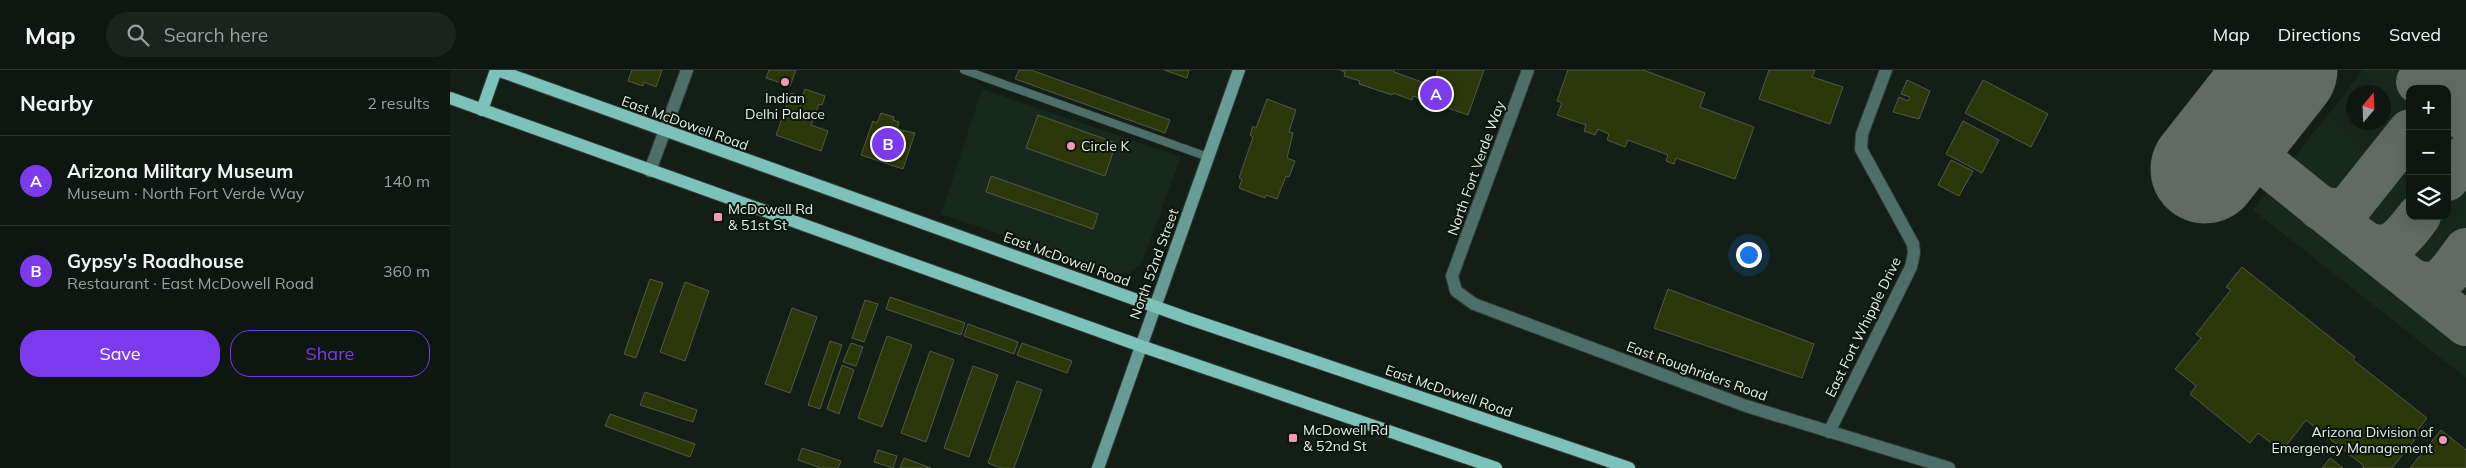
<!DOCTYPE html>
<html lang="en">
<head>
<meta charset="utf-8">
<style>
	:root { --surface:#0e1611; --page:#1c231f; --text:#f1f3f6; --muted:#9b9f9f; --line:#2e3531; --accent:#7c3aed }
	body { margin:0; font-family:Mulish,sans-serif; background:var(--page); color:var(--text) }
	.controls { position:absolute; right:15px; top:15px; display:grid; overflow:hidden; border-radius:10px; box-shadow:0 5px 20px #0002 }
	.controls button { width:45px; height:45px; display:grid; place-items:center; padding:0; border:0; border-bottom:1px solid var(--line); background:var(--surface); color:var(--text); font:25px sans-serif }
	.compass { position:absolute; left:1896px; top:15px; width:45px; height:45px; border-radius:50%; background:var(--surface); box-shadow:0 5px 20px #0002; rotate:19deg }
	.you { position:absolute; left:1298px; top:184px; width:18px; height:18px; margin:-12px; border:4px solid #fff; border-radius:50%; background:#1a73e8; box-shadow:0 0 0 8px #1a73e833 }
	.badge { display:grid; place-items:center; width:32px; height:32px; border-radius:50%; background:var(--accent); color:#fff; font-size:16px; font-weight:700 }
	.pin { position:absolute; translate:-50% -50%; border:2px solid #fff; box-shadow:0 1px 5px #0006 }
	.list { margin:0; padding:0; list-style:none }
	h2 { display:flex; justify-content:space-between; align-items:center; height:65px; margin:0; padding:0 20px; font-size:21px }
	h2 small { font-size:16px; font-weight:400; color:var(--muted) }
	.list li { display:grid; grid-template-columns:32px 1fr auto; gap:15px; align-items:center; box-sizing:border-box; height:90px; padding:0 20px; border-top:1px solid var(--line) }
	.list b { display:block; font-size:19px; white-space:nowrap }
	.list p { margin:0; font-size:16px; white-space:nowrap; color:var(--muted) }
	.list em { font-size:16px; font-style:normal; color:var(--muted) }
	.actions { display:flex; gap:10px; padding:15px 20px }
	.actions a { flex:1; padding:11px 0; border:1px solid var(--accent); border-radius:20px; text-align:center; font-size:18px; color:var(--accent) }
	.actions .main { background:var(--accent); color:#fff }
	.icon { flex:none; width:28px; height:28px; fill:none; stroke:currentColor; stroke-width:2; stroke-linecap:round; stroke-linejoin:round }
	.map { position:relative; flex:none; width:2016px; height:398px; overflow:hidden }
	header { display:flex; align-items:center; gap:30px; box-sizing:border-box; height:70px; padding:0 25px; background:var(--surface); border-bottom:1px solid var(--line) }
	header strong { font-size:24px }
	nav { display:flex; gap:28px; margin-inline-start:auto; font-size:18px }
	.search { width:350px; height:45px; background:var(--page); display:flex; align-items:center; gap:12px; box-sizing:border-box; padding:0 18px; border-radius:28px; color:var(--muted); font-size:19px }
	main { display:flex }
	aside { flex:1; background:var(--surface) }
	.map>svg:first-child { display:block }
	.built { fill:#17281d; fill-rule:evenodd }
	.lines { fill:none; stroke-linecap:round; stroke-linejoin:round }
	.taxiway { stroke:#616a64; stroke-width:44 }
	.runway { stroke:#616a64; stroke-width:109 }
	.building { fill:#2c3709; stroke:#53584a }
	.lane-casing { stroke:#313b34; stroke-width:9 }
	.street-casing { stroke:#313b34; stroke-width:14 }
	.secondary-casing { stroke:#313b34; stroke-width:14 }
	.primary-casing { stroke:#313b34; stroke-width:14 }
	.lane { stroke:#4d6e69; stroke-width:8 }
	.street { stroke:#4d6e69; stroke-width:12 }
	.secondary { stroke:#689d96; stroke-width:12 }
	.primary { stroke:#7cc2b9; stroke-width:12 }
	.poi-dot { fill:#f09ab6; stroke:#0a150e; stroke-width:2 }
	.labels { text-anchor:middle; dominant-baseline:central; stroke-width:4; stroke-linejoin:round; paint-order:stroke }
	.poi-label { font-size:14px; fill:#e8efe9; stroke:#0a150e; text-anchor:start }
	.street-label { font-size:14px; fill:#e8efe9; stroke:#0a150e }
</style>
</head>
<body>
<header>
<strong>Map</strong>
<div class="search"><svg class="icon" aria-label="search" viewBox="0 0 24 24"><circle cx="10" cy="10" r="6"/><path d="M15 15l6 6"/></svg>Search here</div>
<nav><a>Map</a><a>Directions</a><a>Saved</a></nav>
</header>
<main>
<aside>
<h2>Nearby<small>2 results</small></h2>
<ul class="list">
<li><span class="badge">A</span><div><b>Arizona Military Museum</b><p>Museum · North Fort Verde Way</p></div><em>140 m</em></li>
<li><span class="badge">B</span><div><b>Gypsy's Roadhouse</b><p>Restaurant · East McDowell Road</p></div><em>360 m</em></li>
</ul>
<div class="actions"><a class="main">Save</a><a>Share</a></div>
</aside>
<div class="map">
<svg width="2016" height="398" viewBox="0 0 2016 398">
	<rect width="100%" height="100%" fill="#131e17"/>
	<g class="built">
		<path d="M1913 0H2016V308L1803 140ZM1960 19H1997V146H1960ZM1904 22H1934V52H1904Z"/>
		<path d="M532 19 731 87 692 193 679 203 667 204 491 144Z"/>
	</g>
	<g class="lines">
		<g class="taxiway">
			<path d="M1968 12C1986 21 1996 14 2008 0"/>
			<path d="M1997 35 2016 50"/>
			<path d="M1781 66 2016 254"/>
			<path d="M1997 109 2016 86"/>
			<path d="M1870 138 1888 141 1901 135 1960 61"/>
			<path d="M1915 173C1942 185 1953 166 1969 146"/>
			<path d="M1961 210C1991 223 2000 201 2016 180"/>
		</g>
		<path class="runway" d="M1755 99 1833 0"/>
	</g>
	<g class="building">
		<path d="M182 0H212L206 17 194 12 193 16 178 11Z"/>
		<path d="M319 0H346L340 16 316 8Z"/>
		<path d="M569 0H581L720 50 715 63 565 9Z"/>
		<path d="M714 0H739L737 8Z"/>
		<path d="M890 0H944V2L983 16 988 0H1034L1018 45 963 26 962 30 943 23 942 25 909 14 910 11 894 6 895 2Z"/>
		<path d="M1118 0H1193L1255 23 1250 37 1304 57 1285 109 1226 88 1224 94 1216 91 1218 85 1178 70 1175 77 1157 70 1159 64 1148 59 1145 65 1134 61 1136 55 1107 45 1112 33 1107 31Z"/>
		<path d="M1319 0H1365L1362 7 1393 17 1380 54 1309 29Z"/>
		<path d="M1457 10 1480 21 1469 49 1443 42 1449 27 1458 31 1460 27 1451 24Z"/>
		<path d="M1533 10 1598 44 1581 77 1515 43Z"/>
		<path d="M355 19 375 26 372 35 369 34 361 55 378 61 371 81 326 65 341 23 352 27Z"/>
		<path d="M817 29 846 40 839 62 843 63 837 88 845 91 839 107 836 106 827 129 816 125 815 128 789 118 792 109 789 108 803 67 800 65 803 56 806 58Z"/>
		<path d="M431 43 444 47 443 50 449 52 447 59 465 63 453 99 411 85 423 51 427 53Z"/>
		<path d="M588 45 666 73 655 106 576 78Z"/>
		<path d="M1513 51 1549 70 1532 103 1496 84Z"/>
		<path d="M1501 90 1523 101 1509 126 1488 115Z"/>
		<path d="M541 106 648 144 643 159 536 122Z"/>
		<path d="M1792 197 1905 287 1903 290 1977 348 1967 361 1970 363 1942 398H1912L1914 396 1856 350 1832 381 1808 363 1800 373 1740 324 1746 316 1725 299 1751 268 1746 264 1781 220 1776 217Z"/>
		<path d="M200 209 213 213 186 288 174 284Z"/>
		<path d="M235 212 259 221 235 291 210 282Z"/>
		<path d="M1218 219 1364 274 1352 308 1204 258Z"/>
		<path d="M440 227 515 253 511 265 436 239Z"/>
		<path d="M415 230 428 234 414 272 402 268Z"/>
		<path d="M342 238 367 247 340 323 315 314Z"/>
		<path d="M518 254 568 272 564 284 514 266Z"/>
		<path d="M437 266 462 275 432 357 408 348Z"/>
		<path d="M380 271 392 275 370 339 358 335Z"/>
		<path d="M401 273 413 277 406 296 393 292Z"/>
		<path d="M572 273 622 291 617 303 567 285Z"/>
		<path d="M480 281 504 290 476 372 451 363Z"/>
		<path d="M392 295 404 300 389 344 377 339Z"/>
		<path d="M523 296 548 305 519 387 494 378Z"/>
		<path d="M567 311 592 320 564 398H551L538 393Z"/>
		<path d="M195 322 247 340 243 352 190 335Z"/>
		<path d="M160 344 245 374 240 387 155 356Z"/>
		<path d="M1991 360 2016 380V398H1960Z"/>
		<path d="M352 378 391 391 388 398H371L348 390Z"/>
		<path d="M428 380 447 386 443 398 424 392Z"/>
		<path d="M454 388 481 398H450Z"/>
		<path d="M1880 388 1893 398H1872Z"/>
	</g>
	<g class="lines">
		<g class="lane-casing">
			<path id="lane" d="M514 0 758 87"/>
		</g>
		<g class="street-casing">
			<g id="street">
				<path d="M1078 0 1002 206 1006 221 1024 234 1296 336 1499 398"/>
				<path d="M200 101 237 0"/>
				<path d="M1379 362 1461 197 1464 183 1463 174 1411 79 1412 64 1436 0"/>
			</g>
		</g>
		<g class="secondary-casing">
			<path id="secondary" d="M648 398 789 0"/>
		</g>
		<g class="primary-casing">
			<g id="primary">
				<path d="M47 0 737 248 1179 398"/>
				<path d="M0 28 691 276 1046 398"/>
				<path d="M32 40 46 0"/>
			</g>
		</g>
		<use href="#lane" class="lane"/>
		<use href="#street" class="street"/>
		<use href="#secondary" class="secondary"/>
		<use href="#primary" class="primary"/>
	</g>
	<g class="poi-dot">
		<circle cx="335" cy="12" r="5"/>
		<circle cx="621" cy="76" r="5"/>
		<rect x="263" y="142" width="10" height="10" rx="2.5"/>
		<rect x="838" y="363" width="10" height="10" rx="2.5"/>
		<circle cx="1993" cy="370" r="5"/>
	</g>
	<g class="labels">
		<g class="poi-label">
			<text x="335" y="28" text-anchor="middle">Indian<tspan x="335" dy="16">Delhi Palace</tspan></text>
			<text x="631" y="76">Circle K</text>
			<text x="278" y="139">McDowell Rd<tspan x="278" dy="16">&amp; 51st St</tspan></text>
			<text x="853" y="360">McDowell Rd<tspan x="853" dy="16">&amp; 52nd St</tspan></text>
			<text x="1983" y="362" text-anchor="end">Arizona Division of<tspan x="1983" dy="16">Emergency Management</tspan></text>
		</g>
		<g class="street-label">
			<text transform="translate(235 53) rotate(20)">East McDowell Road</text>
			<text transform="translate(1026 98) rotate(-70)">North Fort Verde Way</text>
			<text transform="translate(617 189) rotate(20)">East McDowell Road</text>
			<text transform="translate(704 194) rotate(-70)">North 52nd Street</text>
			<text transform="translate(1413 257) rotate(-64)">East Fort Whipple Drive</text>
			<text transform="translate(1247 301) rotate(20)">East Roughriders Road</text>
			<text transform="translate(999 321) rotate(19)">East McDowell Road</text>
		</g>
	</g>
</svg>
<div class="controls">
<button>+</button>
<button>−</button>
<button><svg class="icon" aria-label="layers" viewBox="0 0 24 24"><path d="M12 4l9 5-9 5-9-5zM3 14l9 5 9-5"/></svg></button>
</div>
<svg class="compass" viewBox="-18 -18 36 36"><path d="M0-13l5 13h-10z" fill="#e53935"/><path d="M0 13l5-13h-10z" fill="#9b9f9f"/></svg>
<div class="you"></div>
<div class="pin badge" style="left:986px;top:24px">A</div>
<div class="pin badge" style="left:438px;top:74px">B</div>
</div>
</main>
</body>
</html>
